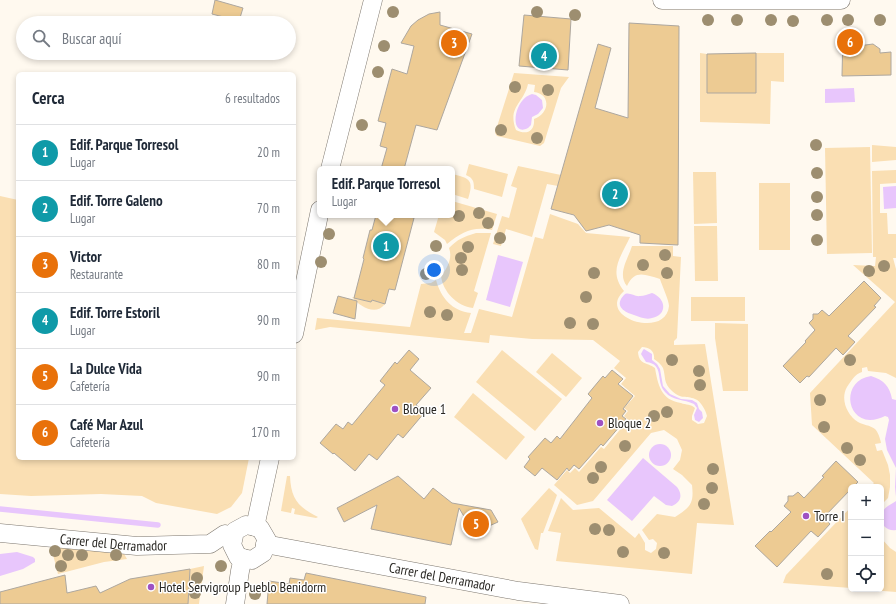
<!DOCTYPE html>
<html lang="es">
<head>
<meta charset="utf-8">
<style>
	:root { --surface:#fff; --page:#f6f6f7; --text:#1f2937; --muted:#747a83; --line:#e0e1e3; --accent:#9e51c3 }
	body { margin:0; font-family:"PT Sans Narrow",sans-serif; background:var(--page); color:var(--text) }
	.controls { position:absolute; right:12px; bottom:12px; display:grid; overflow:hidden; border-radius:6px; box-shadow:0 2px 6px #0003 }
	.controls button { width:36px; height:36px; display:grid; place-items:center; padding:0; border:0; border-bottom:1px solid var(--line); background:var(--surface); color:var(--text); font:20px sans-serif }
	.you { position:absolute; left:434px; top:270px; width:14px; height:14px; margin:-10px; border:3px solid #fff; border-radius:50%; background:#1a73e8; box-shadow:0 0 0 6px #1a73e833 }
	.badge { display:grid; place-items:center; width:26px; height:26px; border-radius:50%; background:var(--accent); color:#fff; font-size:13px; font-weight:700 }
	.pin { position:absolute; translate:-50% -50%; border:2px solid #fff; box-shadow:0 1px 4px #0006 }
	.popup { position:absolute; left:317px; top:166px; width:138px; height:52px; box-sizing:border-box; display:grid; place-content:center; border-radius:6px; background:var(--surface); filter:drop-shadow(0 1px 3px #0005); font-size:13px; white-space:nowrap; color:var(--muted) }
	.popup b { font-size:15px; color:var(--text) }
	.popup::after { content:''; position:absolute; left:50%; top:100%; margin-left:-8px; border:8px solid transparent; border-top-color:var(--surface) }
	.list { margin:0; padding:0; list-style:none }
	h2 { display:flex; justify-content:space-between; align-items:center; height:52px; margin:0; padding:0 16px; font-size:17px }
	h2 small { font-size:13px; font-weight:400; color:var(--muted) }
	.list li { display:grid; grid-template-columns:26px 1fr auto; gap:12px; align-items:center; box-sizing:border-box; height:56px; padding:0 16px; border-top:1px solid var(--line) }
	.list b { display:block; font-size:15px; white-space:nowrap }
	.list p { margin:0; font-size:13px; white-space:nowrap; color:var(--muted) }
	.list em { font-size:13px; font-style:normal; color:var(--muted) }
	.icon { flex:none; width:22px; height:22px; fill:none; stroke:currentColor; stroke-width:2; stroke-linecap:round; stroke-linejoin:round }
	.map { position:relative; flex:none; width:896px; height:604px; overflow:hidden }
	.search { position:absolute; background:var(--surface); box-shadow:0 2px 6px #0003; left:16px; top:16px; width:280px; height:44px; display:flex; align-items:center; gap:10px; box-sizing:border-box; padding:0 14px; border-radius:22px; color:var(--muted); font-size:15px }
	.panel { position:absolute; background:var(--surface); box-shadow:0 2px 6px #0003; left:16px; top:72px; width:280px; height:388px; border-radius:6px }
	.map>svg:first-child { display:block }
	.green { fill:#fadfb3; fill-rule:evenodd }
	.water { fill:#e8c6fc }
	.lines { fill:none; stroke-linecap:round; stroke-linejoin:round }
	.stream { stroke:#e8c6fc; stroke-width:5.5 }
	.building { fill:#edcb93; stroke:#ada79f }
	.minor-casing { stroke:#7d776f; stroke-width:19 }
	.minor { stroke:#fff; stroke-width:18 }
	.tree { fill:#9d8e70 }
	.poi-dot { fill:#9e51c3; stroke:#fff; stroke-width:1.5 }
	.labels { text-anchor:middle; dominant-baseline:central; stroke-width:3; stroke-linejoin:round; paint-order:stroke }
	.poi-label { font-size:14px; fill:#292723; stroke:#fff; text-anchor:start }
	.street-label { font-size:14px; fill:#292723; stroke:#fff }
</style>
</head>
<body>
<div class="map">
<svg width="896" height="604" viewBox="0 0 896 604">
	<rect width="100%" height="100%" fill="#fff9ef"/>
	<g class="green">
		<path d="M700 53 707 54V93H755L756 53H784V82L771 81 770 124 700 122Z"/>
		<path d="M514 73 569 77 561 88 544 143 540 146 497 136 495 133ZM528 84 535 85 534 92C551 94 550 113 534 119 535 132 526 135 516 130 507 107 524 103 528 84Z"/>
		<path d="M872 145 896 147V160L872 162Z"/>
		<path d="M870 147 872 253 827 254 825 148Z"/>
		<path d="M469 164 508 174 502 197 474 189C474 181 473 178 466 175Z"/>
		<path d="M518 166 561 175 558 186 547 184 532 237 506 229 501 246 493 244 502 216 509 218 517 188 511 186Z"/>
		<path d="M896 170V183L880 184V213H887L888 234H896V258H893L896 269V378L886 373 868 371 867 367 862 368V372C855 374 851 381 847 387 840 399 847 415 858 422 863 425 870 425 875 429 878 432 880 438 881 443L875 444 877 451 882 450 888 465 890 475V487L888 498 881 505V487H870L874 483 812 425 810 393 895 302 853 265 875 266 876 257H873L872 171Z"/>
		<path d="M693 172H716L717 223 694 224Z"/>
		<path d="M452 174C470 178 474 180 468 199L452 194Z"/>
		<rect x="759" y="183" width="31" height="67"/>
		<path d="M0 196 18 200V458H249L242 493 231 507 217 514 156 503 142 496 101 494 31 496 0 494Z"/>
		<path d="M452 201 497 214 492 230C473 226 462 232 447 244L445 240 434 232 439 215H452Z"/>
		<path d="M550 214 578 224 586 233 630 237C621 257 608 271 624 291 595 317 666 340 669 306 669 300 662 286 660 279 645 275 635 269 627 286 617 274 628 259 632 246H673V256L681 257 677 338 674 341V345L705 344 734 525 697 523 692 574 556 561 561 533 548 531 561 498 573 510 599 508 635 538 639 533 645 543V550L651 553 656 549 657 543 653 539 649 540 642 530 657 514 675 517C691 507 694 503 692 485L682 475 673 469 680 460 682 450 677 439 664 430 651 433 593 501 577 505 554 485 567 470 570 473 575 468 579 472 601 447 604 449 628 420 624 416 628 411 624 408 635 396 621 384 626 378 614 368 620 361 593 340 532 339 490 335 489 343 330 327 315 330 317 318 410 327 421 284 431 283 436 280C441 298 452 311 471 313L464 333H471L479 309 512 317 535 237 543 239ZM642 347C649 347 655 351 654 359 657 361 661 364 663 368 666 377 663 383 672 391 682 400 686 395 695 399 701 401 706 411 707 416L704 423 698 424 692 420V416L695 408C691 404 686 405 681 403 661 400 658 385 655 368 647 362 639 365 638 352Z"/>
		<path d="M694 226H717L718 281H695Z"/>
		<path d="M476 233H491L474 291 478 293 473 308C457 306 443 292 441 276 447 269 453 258 449 248 458 239 463 237 476 233Z"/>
		<path d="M352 297 371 302 372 300 385 304C376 316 360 307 352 297Z"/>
		<rect x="691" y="297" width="54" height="24"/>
		<path d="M715 323 748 324V391H723L715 338Z"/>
		<path d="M502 350 562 399 535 431 476 382Z"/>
		<path d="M552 353 582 378 566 397 536 372Z"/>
		<path d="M473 393 525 437 506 460 454 417Z"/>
		<path d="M287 476H290C291 499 298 507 318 517L316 518 294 514 295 509 292 508 291 513 281 511Z"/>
		<path d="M549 488 557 495 543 533H541L538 550 535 549 521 519Z"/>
		<path d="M851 507V588L783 583 786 575Z"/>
		<path d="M881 538 890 548 896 552V592L858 589H881Z"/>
		<path d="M51 547 123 552 127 559 104 562 58 574Z"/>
		<path d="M204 566 199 604H188L190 569Z"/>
	</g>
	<g class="water">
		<path d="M854 88 855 102 825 103V89Z"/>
		<path d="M532 94 536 95 542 100 543 108 538 114 532 117 531 125 528 128C509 138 513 99 532 94Z"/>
		<path d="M896 186V208L884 209 883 187Z"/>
		<path d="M498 255 523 262 510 307 486 300Z"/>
		<path d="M652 293C666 298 668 315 652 318 646 320 640 317 634 315 627 313 616 308 621 299 623 296 623 296 625 294 630 292 635 297 640 296 644 296 648 294 652 293Z"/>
		<path d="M644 349 652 354V360L657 364 660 369 663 386 670 394 681 399 692 400 697 403 699 409 702 412 703 418 699 422 695 420 694 415 697 408 694 404C684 399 673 401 665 392 655 381 665 364 646 362L641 354 643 350Z"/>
		<path d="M871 376C884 380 890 387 892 399L896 400V497L895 487 896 468 887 450 885 439 889 420 888 417 885 416C881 418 875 420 870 420 845 419 842 380 871 376Z"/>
		<circle cx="660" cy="455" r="11"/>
		<path d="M643 458 677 487C683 495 681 502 672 506L666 505 654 496 632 521 607 500Z"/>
		<path d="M896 501V530C885 532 877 520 883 511 886 506 892 504 896 501Z"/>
		<path d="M17 552 33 557 35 559V562L23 569 0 576V554Z"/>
	</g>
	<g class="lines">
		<path class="stream" d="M0 509 158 525"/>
	</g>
	<g class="building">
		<path d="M215 0 243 8 239 21 212 14Z"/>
		<path d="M440 12V25L472 34 437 130 416 125 404 169H381L387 148 380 146 386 123 378 121 392 69 407 74 414 46 401 43 411 26 418 20 429 14Z"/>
		<path d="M524 15 571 19 568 70 519 66Z"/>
		<path d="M629 23 679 26 678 245 640 243V235L609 225 586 231 574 215 551 209 598 44 611 48 595 108 628 118Z"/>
		<path d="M857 31 858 46 873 44 880 49V53L891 52V75L842 76 843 32Z"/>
		<path d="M756 53V93H707V54Z"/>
		<path d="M376 215H402L414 218 395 290 389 289 385 304 372 300 371 302 354 298 364 259 363 258 370 230H372Z"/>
		<path d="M864 281 881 298 874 306 876 307 848 336 855 342 843 355 836 348 809 377 807 376 800 383 783 366 806 342 805 341 815 330 809 323 813 319V314H818L822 310 829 316Z"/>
		<path d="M338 296 357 301 355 319 333 313Z"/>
		<path d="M409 350 419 359 410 370 431 388 416 405 425 412 403 438 398 434 377 460 369 454 355 471 334 453 333 454 320 443 336 424 343 429 348 422 352 425 385 385 380 381 395 362 397 364Z"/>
		<path d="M612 370 623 379 618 384 633 396 623 409 626 411 622 416 626 419 603 446 601 444 579 469 574 465 569 471 567 468 557 480 542 468 535 476 524 467 530 459 528 457 545 438 551 443 557 436 560 439 592 398 588 394 603 376 605 378Z"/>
		<path d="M836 461 858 482 853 487H851V489L824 517 830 524 818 537 811 531 777 567 755 546 770 531 771 532 791 512 784 506 788 501V496H793L798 492 804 498 824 477 822 476Z"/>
		<path d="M398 476 424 499 433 488 452 503 491 510 498 522 480 530 478 527 472 530 459 508 451 545 371 529 377 505 344 522 337 508Z"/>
		<path d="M190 569 188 604H0V592L65 575 67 593 96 586 100 593 130 579Z"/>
		<path d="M306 573 426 597 425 604H267L269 581 289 584 290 578 304 580Z"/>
	</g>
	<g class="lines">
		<g class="minor-casing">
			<g id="minor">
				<path d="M662 0H841"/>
				<path d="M330 169 373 0"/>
				<path d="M294 334 320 210"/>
				<path d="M246 525 260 528 267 540 263 553 252 560 238 557 232 545 235 531Z"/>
				<path d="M255 527 270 458"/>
				<path id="s1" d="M0 533 137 546 210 544 225 534"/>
				<path id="s2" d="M265 544 518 591 620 604"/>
				<path d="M235 604 240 571 243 558"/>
			</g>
		</g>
		<use href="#minor" class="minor"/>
	</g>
	<g class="tree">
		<circle cx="393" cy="12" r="6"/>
		<circle cx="537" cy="12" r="6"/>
		<circle cx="575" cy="15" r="6"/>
		<circle cx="708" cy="20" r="6"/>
		<circle cx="737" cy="20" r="6"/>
		<circle cx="771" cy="20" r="6"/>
		<circle cx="827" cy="20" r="6"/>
		<circle cx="848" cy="20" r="6"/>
		<circle cx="880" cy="20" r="6"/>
		<circle cx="793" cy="21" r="6"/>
		<circle cx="384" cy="46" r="6"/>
		<circle cx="378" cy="72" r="6"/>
		<circle cx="515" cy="87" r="6"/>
		<circle cx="548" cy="90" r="6"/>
		<circle cx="362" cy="125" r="6"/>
		<circle cx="501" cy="130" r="6"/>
		<circle cx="537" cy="138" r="6"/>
		<circle cx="816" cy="145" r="6"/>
		<circle cx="817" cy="173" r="6"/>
		<circle cx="817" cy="197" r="6"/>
		<circle cx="479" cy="213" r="6"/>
		<circle cx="817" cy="215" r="6"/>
		<circle cx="459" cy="216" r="6"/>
		<circle cx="488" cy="223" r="6"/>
		<circle cx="329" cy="234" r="6"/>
		<circle cx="500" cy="238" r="6"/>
		<circle cx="817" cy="240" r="6"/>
		<circle cx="436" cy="246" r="6"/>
		<circle cx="468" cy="247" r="6"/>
		<circle cx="665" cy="255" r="6"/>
		<circle cx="461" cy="258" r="6"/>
		<circle cx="321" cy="262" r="6"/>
		<circle cx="643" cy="265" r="6"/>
		<circle cx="884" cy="266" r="6"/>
		<circle cx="462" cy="270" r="6"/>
		<circle cx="869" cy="271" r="6"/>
		<circle cx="594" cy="273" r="6"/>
		<circle cx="667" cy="273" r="6"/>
		<circle cx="426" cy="274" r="6"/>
		<circle cx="586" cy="297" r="6"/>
		<circle cx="430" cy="312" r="6"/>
		<circle cx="447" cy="315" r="6"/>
		<circle cx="570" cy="323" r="6"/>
		<circle cx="593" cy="324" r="6"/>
		<circle cx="672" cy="360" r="6"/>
		<circle cx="850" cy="360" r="6"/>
		<circle cx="699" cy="371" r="6"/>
		<circle cx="700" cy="385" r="6"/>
		<circle cx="820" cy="400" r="6"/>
		<circle cx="667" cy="412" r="6"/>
		<circle cx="654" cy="416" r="6"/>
		<circle cx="824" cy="427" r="6"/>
		<circle cx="625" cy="446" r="6"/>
		<circle cx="847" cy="448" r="6"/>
		<circle cx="860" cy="460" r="6"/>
		<circle cx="601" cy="467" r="6"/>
		<circle cx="713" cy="469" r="6"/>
		<circle cx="593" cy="478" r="6"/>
		<circle cx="712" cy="488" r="6"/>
		<circle cx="704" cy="504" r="6"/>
		<circle cx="595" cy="529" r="6"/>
		<circle cx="609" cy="530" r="6"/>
		<circle cx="55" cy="551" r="6"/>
		<circle cx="623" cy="552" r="6"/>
		<circle cx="664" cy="553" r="6"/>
		<circle cx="68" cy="555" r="6"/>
		<circle cx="82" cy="555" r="6"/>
		<circle cx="116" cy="555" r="6"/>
		<circle cx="61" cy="566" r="6"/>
		<circle cx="221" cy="566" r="6"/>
		<circle cx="827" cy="574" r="6"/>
		<circle cx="197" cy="578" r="6"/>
		<circle cx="195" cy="593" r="6"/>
		<circle cx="255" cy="594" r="6"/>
	</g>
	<g class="poi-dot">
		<circle cx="395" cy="409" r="4"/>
		<circle cx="600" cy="423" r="4"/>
		<circle cx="806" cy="516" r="4"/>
		<circle cx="151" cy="587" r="4"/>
	</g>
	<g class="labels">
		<g class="poi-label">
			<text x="403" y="409">Bloque 1</text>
			<text x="608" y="423">Bloque 2</text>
			<text x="814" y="516">Torre I</text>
			<text x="159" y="587">Hotel Servigroup Pueblo Benidorm</text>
		</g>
		<g class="street-label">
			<text stroke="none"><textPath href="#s1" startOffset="114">Carrer del Derramador</textPath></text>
			<text stroke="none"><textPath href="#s2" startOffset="180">Carrer del Derramador</textPath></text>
		</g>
	</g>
</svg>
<div class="controls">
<button>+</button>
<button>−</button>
<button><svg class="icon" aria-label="locate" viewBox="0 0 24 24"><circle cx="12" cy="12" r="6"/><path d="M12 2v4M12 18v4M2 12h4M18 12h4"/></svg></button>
</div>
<div class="you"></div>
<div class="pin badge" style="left:386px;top:246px;background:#0f9aa8">1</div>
<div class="popup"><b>Edif. Parque Torresol</b>Lugar</div>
<div class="pin badge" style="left:615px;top:194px;background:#0f9aa8">2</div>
<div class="pin badge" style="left:454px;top:43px;background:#e8710a">3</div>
<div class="pin badge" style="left:544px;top:56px;background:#0f9aa8">4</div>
<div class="pin badge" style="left:476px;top:524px;background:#e8710a">5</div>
<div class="pin badge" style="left:850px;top:42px;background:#e8710a">6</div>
<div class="search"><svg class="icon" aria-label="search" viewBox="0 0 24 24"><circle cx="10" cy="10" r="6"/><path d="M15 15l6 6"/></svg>Buscar aquí</div>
<section class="panel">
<h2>Cerca<small>6 resultados</small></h2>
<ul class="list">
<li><span class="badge" style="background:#0f9aa8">1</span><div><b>Edif. Parque Torresol</b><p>Lugar</p></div><em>20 m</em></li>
<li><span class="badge" style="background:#0f9aa8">2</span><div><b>Edif. Torre Galeno</b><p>Lugar</p></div><em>70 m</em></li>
<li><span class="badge" style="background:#e8710a">3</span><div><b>Victor</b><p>Restaurante</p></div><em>80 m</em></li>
<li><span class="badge" style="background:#0f9aa8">4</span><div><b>Edif. Torre Estoril</b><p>Lugar</p></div><em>90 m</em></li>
<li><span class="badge" style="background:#e8710a">5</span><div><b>La Dulce Vida</b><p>Cafetería</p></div><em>90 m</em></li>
<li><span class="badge" style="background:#e8710a">6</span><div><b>Café Mar Azul</b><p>Cafetería</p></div><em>170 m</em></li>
</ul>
</section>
</div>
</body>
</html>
